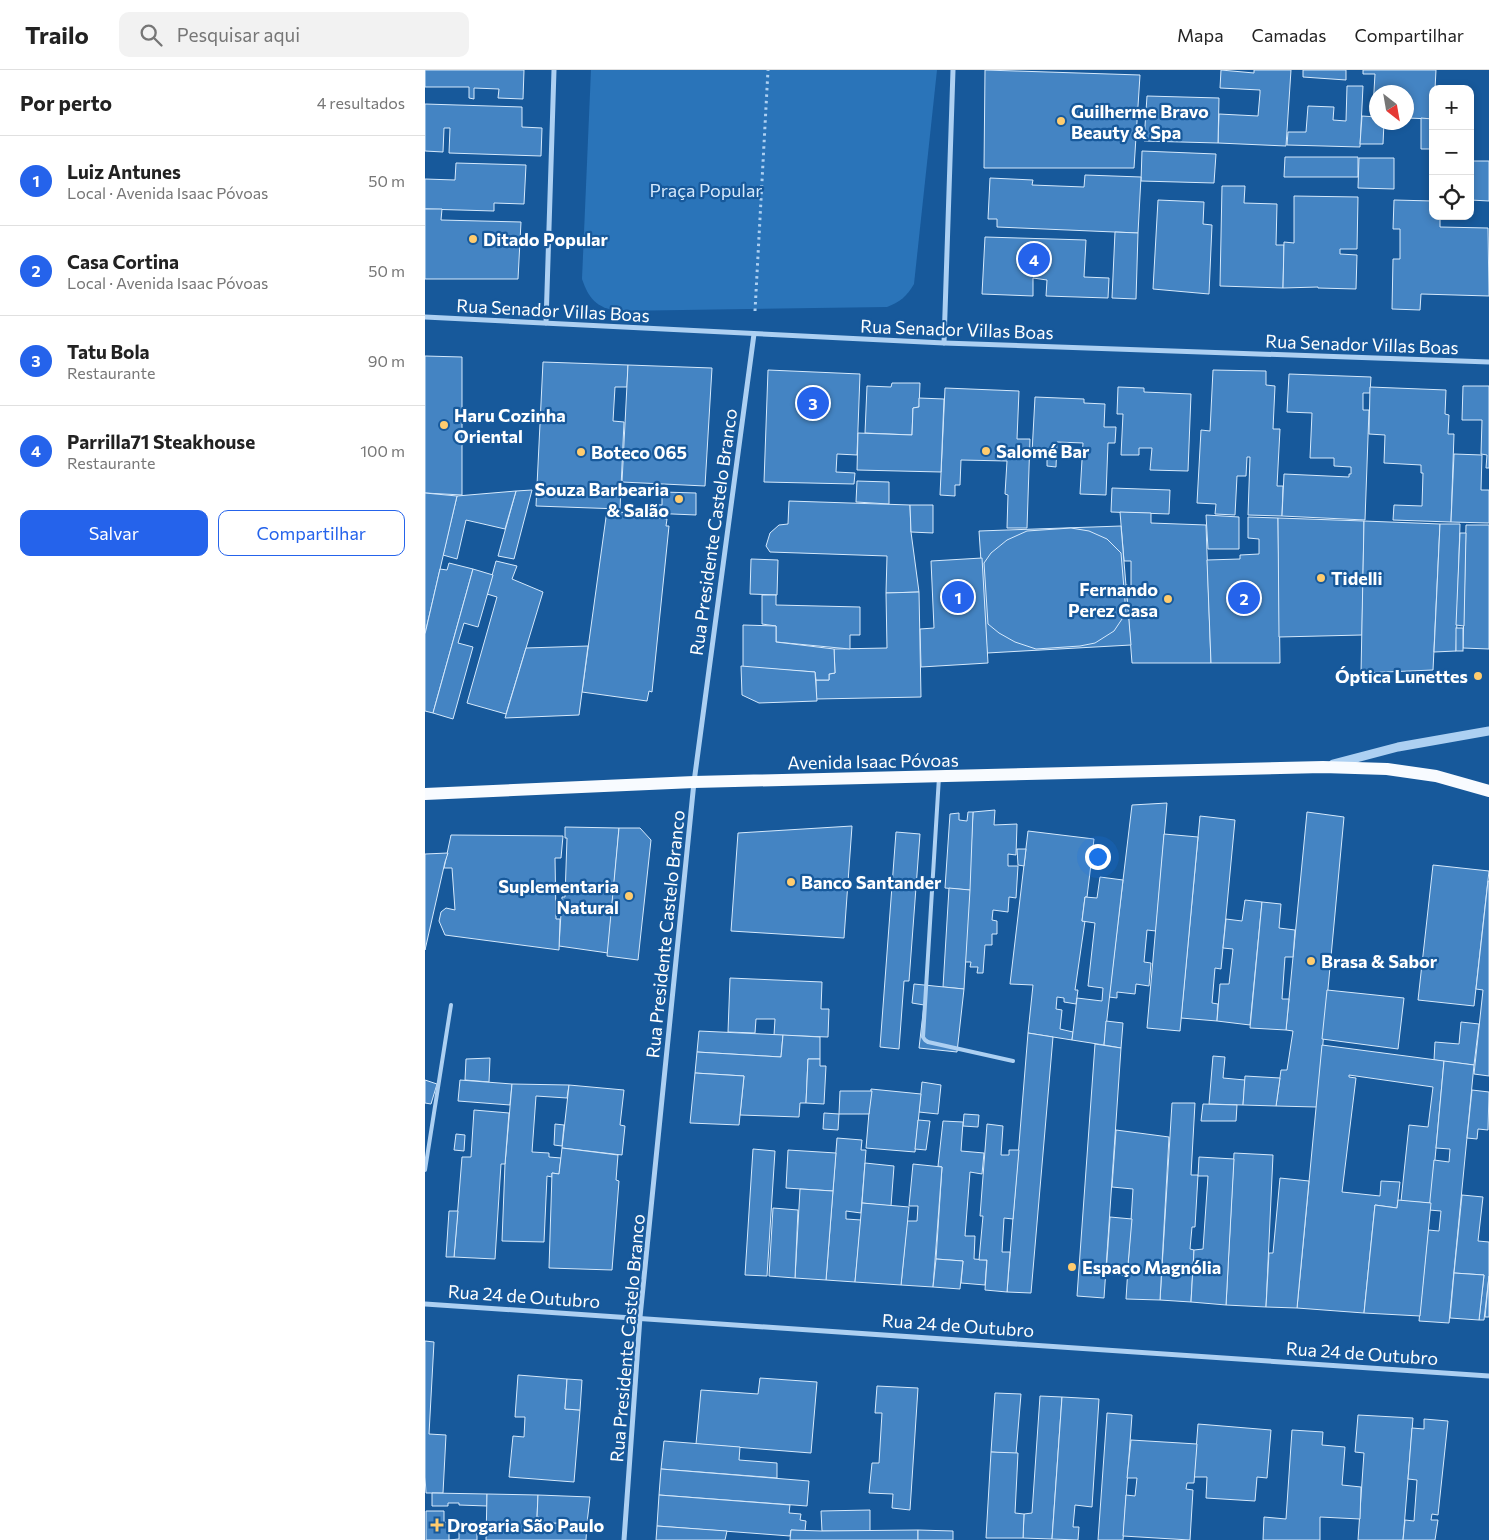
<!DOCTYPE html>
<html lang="pt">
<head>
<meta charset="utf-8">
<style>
	:root { --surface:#fff; --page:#f2f2f2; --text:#222; --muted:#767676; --line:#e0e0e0; --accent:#2563eb }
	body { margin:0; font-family:Commissioner,sans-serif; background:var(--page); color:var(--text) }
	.controls { position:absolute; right:15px; top:15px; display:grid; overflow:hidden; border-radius:10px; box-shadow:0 2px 8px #0003 }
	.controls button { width:45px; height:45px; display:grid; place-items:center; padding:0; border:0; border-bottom:1px solid var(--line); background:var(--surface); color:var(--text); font:25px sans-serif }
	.compass { position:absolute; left:944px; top:15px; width:45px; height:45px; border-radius:50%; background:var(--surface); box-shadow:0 2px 8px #0003; rotate:149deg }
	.you { position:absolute; left:672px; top:786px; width:18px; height:18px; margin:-12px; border:4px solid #fff; border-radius:50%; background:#1a73e8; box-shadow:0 0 0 8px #1a73e833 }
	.badge { display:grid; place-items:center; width:32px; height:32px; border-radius:50%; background:var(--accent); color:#fff; font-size:16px; font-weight:700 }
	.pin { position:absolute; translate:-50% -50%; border:2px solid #fff; box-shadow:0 1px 5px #0006 }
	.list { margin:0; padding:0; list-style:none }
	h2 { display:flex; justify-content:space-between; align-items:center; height:65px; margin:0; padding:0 20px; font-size:21px }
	h2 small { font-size:16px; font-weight:400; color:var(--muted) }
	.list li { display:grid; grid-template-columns:32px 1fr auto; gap:15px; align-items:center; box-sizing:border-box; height:90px; padding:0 20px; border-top:1px solid var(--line) }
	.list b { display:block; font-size:19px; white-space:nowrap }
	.list p { margin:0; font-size:16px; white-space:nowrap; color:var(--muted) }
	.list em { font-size:16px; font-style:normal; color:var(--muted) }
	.actions { display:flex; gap:10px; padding:15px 20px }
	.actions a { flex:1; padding:11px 0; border:1px solid var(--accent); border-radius:10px; text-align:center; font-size:18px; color:var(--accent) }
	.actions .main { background:var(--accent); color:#fff }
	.icon { flex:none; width:28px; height:28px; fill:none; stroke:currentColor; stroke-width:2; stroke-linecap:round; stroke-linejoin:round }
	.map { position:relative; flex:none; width:1064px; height:1470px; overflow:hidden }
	header { display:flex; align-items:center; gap:30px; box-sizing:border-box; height:70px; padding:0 25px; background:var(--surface); border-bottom:1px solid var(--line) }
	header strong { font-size:24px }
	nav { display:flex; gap:28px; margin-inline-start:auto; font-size:18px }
	.search { width:350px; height:45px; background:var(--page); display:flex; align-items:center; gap:12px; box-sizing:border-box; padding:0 18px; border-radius:10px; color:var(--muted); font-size:19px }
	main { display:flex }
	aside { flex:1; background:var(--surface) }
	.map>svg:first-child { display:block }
	.green { fill:#2a74b9 }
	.building { fill:#4484c3; stroke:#d5e9fc }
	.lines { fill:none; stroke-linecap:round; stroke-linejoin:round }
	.path { stroke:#add0f2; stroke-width:3; stroke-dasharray:2.5 4; stroke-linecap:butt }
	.service { stroke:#add0f2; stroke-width:4 }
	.minor { stroke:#add0f2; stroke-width:5 }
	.tertiary { stroke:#add0f2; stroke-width:9 }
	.primary { stroke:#f8fbff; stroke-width:12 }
	.poi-dot { fill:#ffcc6e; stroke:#17599b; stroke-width:2 }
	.labels { text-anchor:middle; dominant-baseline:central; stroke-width:4.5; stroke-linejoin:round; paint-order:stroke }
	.poi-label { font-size:18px; font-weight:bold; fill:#fff; stroke:#17599b; text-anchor:start }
	.park-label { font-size:18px; fill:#d5e9fc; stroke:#17599b }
	.street-label { font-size:18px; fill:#fff; stroke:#17599b }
</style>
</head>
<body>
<header>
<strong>Trailo</strong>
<div class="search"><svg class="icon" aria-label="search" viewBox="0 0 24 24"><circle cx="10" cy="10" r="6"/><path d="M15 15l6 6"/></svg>Pesquisar aqui</div>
<nav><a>Mapa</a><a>Camadas</a><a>Compartilhar</a></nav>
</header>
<main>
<aside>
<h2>Por perto<small>4 resultados</small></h2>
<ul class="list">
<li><span class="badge">1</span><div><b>Luiz Antunes</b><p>Local · Avenida Isaac Póvoas</p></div><em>50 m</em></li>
<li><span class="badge">2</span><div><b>Casa Cortina</b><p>Local · Avenida Isaac Póvoas</p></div><em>50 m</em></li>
<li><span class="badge">3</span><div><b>Tatu Bola</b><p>Restaurante</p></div><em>90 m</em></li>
<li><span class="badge">4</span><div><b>Parrilla71 Steakhouse</b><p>Restaurante</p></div><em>100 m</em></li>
</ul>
<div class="actions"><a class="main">Salvar</a><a>Compartilhar</a></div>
</aside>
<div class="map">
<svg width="1064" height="1470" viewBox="0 0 1064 1470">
	<rect width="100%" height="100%" fill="#17599b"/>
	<path class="green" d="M166 0H512L489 214C482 226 475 232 462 237L192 241C171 237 164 229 157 209Z"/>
	<g class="building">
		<path d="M0 0H99L98 29 73 28 74 19 49 18V29L44 28V17H0Z"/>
		<path d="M560 0 715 5 709 98H559Z"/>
		<path d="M796 0 829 3V0H866L861 76 793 73 794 44 833 46 835 23V20L795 18Z"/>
		<path d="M878 0H921V10L878 7Z"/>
		<path d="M938 0H1011L1010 19H1008V49L982 48V22H952V38H948L950 4H938Z"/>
		<path d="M922 16H938L935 77 862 75 863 62H881L883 36 909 37 908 50 921 51Z"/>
		<path d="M722 26 794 28 793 73 719 71Z"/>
		<path d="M0 34 97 37V57L117 58 116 86 24 83 25 58H19L18 82 0 81Z"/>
		<path d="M937 46 952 47V52H959L958 74H935Z"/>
		<path d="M996 48 1008 49V79H996Z"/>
		<path d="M717 81 791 84 789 113 716 111Z"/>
		<path d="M860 87H933V107H859Z"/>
		<path d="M934 88H969V119L933 118Z"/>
		<path d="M1045 91H1064V131L1045 130Z"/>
		<path d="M31 93 101 95 99 134 69 133V141L0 139V109L30 110Z"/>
		<path d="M660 105 716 107 713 163 572 157V149H563L565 108 608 110 607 115 659 117Z"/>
		<path d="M797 116H820L819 133 852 134 851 175H859L858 218 795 216Z"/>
		<path d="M869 126 933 127 932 179H915V184L932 185 931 219 893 218V217L858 218 859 172 869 173Z"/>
		<path d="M733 130 779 132 778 154 787 155 784 224 728 219Z"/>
		<path d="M969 130 1008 131V146H1015V157L1063 158 1064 226 996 224 995 240 967 239 968 189H975V159H968Z"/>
		<path d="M0 139H17L16 150 96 152 93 209H0Z"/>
		<path d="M690 162 713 163 711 229 687 228Z"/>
		<path d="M560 167 661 170 659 207 684 208 683 228 621 226 622 210 608 208V226L557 224Z"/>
		<path d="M0 286 37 287V425L0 423Z"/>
		<path d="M118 292 203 295 202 317H190L188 351 199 352 195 439 111 436Z"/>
		<path d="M203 295 287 298 280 416 197 412Z"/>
		<path d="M343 300 435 304 432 385 412 384 411 402 430 403 429 414 339 412Z"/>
		<path d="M788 300 841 301V315L850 316 848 359H855L852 416H858L857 446 823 445 825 387H822L821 406H812L810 445 790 444 791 434 772 433 776 360 785 361Z"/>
		<path d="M864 304 946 307 945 323H938V340H944L940 450 857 446 859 404 924 407V404H926V397L909 396V388H885L887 343 862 342Z"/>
		<path d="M467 313H495L494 337 488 338 487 365 440 363 442 316 466 317Z"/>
		<path d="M1038 316H1064V398H1061L1062 385 1056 384 1057 350H1037Z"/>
		<path d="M693 317 719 318V322L766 324 763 401 725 400 727 378H714V385H696L698 344H692Z"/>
		<path d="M945 317 1021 320 1020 344 1024 345 1023 364H1029L1026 452 968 450 969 435 997 436 998 403H996V395L959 393 960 365 944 364Z"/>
		<path d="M520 318 594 321 592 369H605L602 458H582L583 425 580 424 582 391 536 390 535 415H530V426L515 425Z"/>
		<path d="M610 327 659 329V333L680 334 679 357H691L690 373H683L681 425 655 424 658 373 632 372 631 397 622 396V384L607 383Z"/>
		<path d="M494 328 519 329 516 402 432 400 433 363 487 365 488 338 494 337Z"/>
		<path d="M1029 384 1057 385 1056 420H1064V453L1026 452Z"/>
		<path d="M432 411 464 412V434L431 432Z"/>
		<path d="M687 418 745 420 744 444 686 442Z"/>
		<path d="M107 420 89 489 73 486 91 421Z"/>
		<path d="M91 421 80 459 41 450 32 489 18 485 32 426Z"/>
		<path d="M237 422 271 423V445L224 443V434L237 435Z"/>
		<path d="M0 423 32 426 0 564Z"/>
		<path d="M364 431 485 435 486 462 494 522 461 523 462 486 345 482 341 476 345 463 354 455 363 454Z"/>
		<path d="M485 435H508V463L486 462Z"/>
		<path d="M182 440 242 449 241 456H244L227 622 224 621 222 631 157 622Z"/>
		<path d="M695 442 726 443V453L781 455 786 593H707L701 515 706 516V491H699Z"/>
		<path d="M781 445 814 447V479H783Z"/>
		<path d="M823 447 853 448 855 593H786L782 490 815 489V485L834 484V469L823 468Z"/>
		<path d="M853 448 939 451 937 565 854 567Z"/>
		<path d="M939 451 1015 454 1008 600 936 603Z"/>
		<path d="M1015 454H1035L1031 581 1009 582Z"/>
		<path d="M1041 455H1064V579L1038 578Z"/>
		<path d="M696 456 706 575 562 583 554 461Z"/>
		<path d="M646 458 664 461 682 469 696 483 701 543 689 561 670 573 655 576 611 579 590 572 574 563 563 554 559 493 566 483 582 470 602 461Z"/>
		<path d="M1035 463H1041L1039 556 1031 555Z"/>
		<path d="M557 488 563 593 496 597 495 559 509 558 506 491Z"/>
		<path d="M326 489 353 490 352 525 325 524Z"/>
		<path d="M71 491 92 496 87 509 118 522 81 644 42 633 72 527 62 524Z"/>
		<path d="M24 493 48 499 8 643 0 641V564L15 499 22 500Z"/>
		<path d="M48 499 68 505 53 557 39 553 33 573 48 577 28 649 8 643Z"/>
		<path d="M494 522 496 627 391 629V610H404V604L410 603 409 579 462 578 461 523Z"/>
		<path d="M337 525H351V535L435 537V565H425V579L351 572V556L337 554Z"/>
		<path d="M318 555 351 556V572L409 579 410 603 404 604V610H391L390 602 318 597Z"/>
		<rect x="1031" y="558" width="7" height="23"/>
		<path d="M163 576 154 645 80 648 101 578Z"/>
		<path d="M316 596 390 602 392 631 334 633 317 625Z"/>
		<path d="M742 733 731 861 722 860 719 892 726 893 724 916 711 914 710 924 692 922V928L684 927 707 735Z"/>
		<path d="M570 740 569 755 592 754 591 785 583 784V796H593L591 828 584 827 583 842 568 840 567 850 572 851V864H567V875H560L558 903H552L553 897H545L546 892H540L548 742Z"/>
		<path d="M543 742H548L545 820 520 818 525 744 534 743V750L542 751Z"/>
		<path d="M882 742 919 747 892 1037 851 1036 856 1000H862L868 961 861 960Z"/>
		<path d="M775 746 810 750 796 899 790 898 787 933 793 934 792 951 756 948Z"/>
		<path d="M427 756 419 868 306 861 313 763Z"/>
		<path d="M140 757 194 758 183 883 134 876 137 827H140L142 768H140Z"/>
		<path d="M194 758H215L226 770 213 890 182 886Z"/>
		<path d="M603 761 669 769 662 827H660L657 851H660L650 920H653L651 934 639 932V928L632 927 631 939 637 940 635 959 648 962 647 970 603 963 608 915 585 914Z"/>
		<path d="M471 762 495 764 484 911H479L474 979 455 977Z"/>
		<path d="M739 764 773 767 755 961 722 958Z"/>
		<path d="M26 765 138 766 136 788H130L131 849H135L134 880 20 865 14 851 16 842 21 838 30 840 27 798H19Z"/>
		<path d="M592 779H601L599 796 593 795Z"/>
		<path d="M23 783 20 792 0 880V784Z"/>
		<path d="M1008 795 1064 801 1049 936 993 930Z"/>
		<path d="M675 807 698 810 679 975 647 970 652 928 677 931 678 918 663 916 670 853 657 851 660 827 672 828Z"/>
		<path d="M1063 811H1064V1006L1049 1004 1058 920 1051 919Z"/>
		<path d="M524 818 545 820 539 919 518 917Z"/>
		<path d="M820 830 837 832 825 955 792 951 795 914H804L808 879 798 878 801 849 817 851Z"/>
		<path d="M837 832 856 834 854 858 870 860 868 887H860L857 929H864L861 960 825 958Z"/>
		<path d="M305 908 397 912 396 939H404L403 967 349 965 350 949H331L330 963 303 962Z"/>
		<path d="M489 914 539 919 532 982 494 978 499 935 487 933Z"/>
		<path d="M902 920 979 928 973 979 897 969Z"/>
		<path d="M681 951 698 953 696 978 679 975Z"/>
		<path d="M1036 952 1054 954 1049 995 1009 990 1010 972 1034 974Z"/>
		<path d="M274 961 358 965 356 987 272 982Z"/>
		<path d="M603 963 628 967 606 1223 582 1222Z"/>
		<path d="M358 965 395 967V989H383L381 1033H375L374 1047 315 1045 319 1006 270 1003 272 982 356 987Z"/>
		<path d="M670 974 696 978 679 1228 652 1226Z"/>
		<path d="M897 975 1019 991 1006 1133 976 1131 984 1055 1003 1057 1008 1017 924 1005V1007L931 1008 917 1122 955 1126 956 1111 975 1112 972 1138 950 1135 939 1243 872 1238Z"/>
		<path d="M788 986 800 987 798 1008 820 1010 818 1035 784 1034Z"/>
		<path d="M65 988 64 1012 40 1010 41 989Z"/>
		<path d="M383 989H395V996H401L399 1034 381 1033Z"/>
		<path d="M1019 991 1049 995 1024 1253 994 1251 1003 1160 1014 1161 1016 1141 1004 1140 1009 1090 1024 1092 1025 1079 1011 1078Z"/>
		<path d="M270 1003 319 1006 314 1055 265 1053Z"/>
		<path d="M820 1006 855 1008 851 1036 818 1035Z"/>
		<path d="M0 1010 12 1014 6 1034 0 1033Z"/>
		<path d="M35 1010 87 1014 85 1035 33 1031Z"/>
		<path d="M497 1012 516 1015 513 1044 494 1042Z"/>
		<path d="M87 1014 144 1015 142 1028 111 1026 107 1082 124 1083V1087L136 1088 134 1104 127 1103V1107L122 1106 119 1172 77 1171 80 1094Z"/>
		<path d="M144 1015 199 1020 195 1055 200 1056 197 1085 137 1078Z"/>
		<path d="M446 1019 496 1024 490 1082 441 1078Z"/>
		<path d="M1047 1020 1064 1022 1063 1060 1053 1059 1052 1069 1042 1068Z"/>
		<path d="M415 1021H447L444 1044H414Z"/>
		<path d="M747 1033H770L766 1105H773L770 1157H767L765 1179 769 1180 766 1232 735 1230Z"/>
		<path d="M778 1034 812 1035 811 1051H776Z"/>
		<path d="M49 1040 84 1043 80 1094H76L70 1189 29 1187 37 1087H46Z"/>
		<path d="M399 1043 414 1044 413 1060 398 1059Z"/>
		<path d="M539 1044 554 1045 553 1057 538 1056Z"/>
		<path d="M493 1050 505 1051 501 1080 490 1079Z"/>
		<path d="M518 1051 538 1052 536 1081 559 1083 557 1104 545 1102 540 1166H550L549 1189 562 1190 560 1215 536 1213 538 1191 511 1189 517 1097 513 1096Z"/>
		<path d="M130 1054 139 1055 137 1076 129 1075Z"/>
		<path d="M562 1054 578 1056 576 1085H584V1080H594L588 1149 579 1148 577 1182H585L582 1222 560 1220 562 1190H554L558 1146H555Z"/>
		<path d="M691 1060 744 1067 735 1230 701 1229 708 1119 687 1117Z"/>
		<path d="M31 1064 40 1065 39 1081 29 1080Z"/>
		<path d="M412 1068 437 1070 436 1080H441L436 1143 421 1141V1149L436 1150 430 1212 401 1210Z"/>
		<path d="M137 1078 193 1085 191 1110 194 1111 187 1200 124 1198 127 1103 134 1104Z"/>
		<path d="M328 1079 350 1081 342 1206 320 1205Z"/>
		<path d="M363 1080 411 1083 408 1121 361 1118Z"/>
		<path d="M809 1083 848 1085 841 1237 801 1235Z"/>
		<path d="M774 1087 809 1089 801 1235 766 1232 769 1180 778 1179 783 1106H773Z"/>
		<path d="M440 1093 469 1096 466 1136 437 1133Z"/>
		<path d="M488 1094 517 1097 508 1217 476 1215 482 1151H492L493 1136H484Z"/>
		<path d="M855 1108 884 1111 872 1238 841 1237 844 1183H848Z"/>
		<path d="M375 1119 408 1121 401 1210 370 1208Z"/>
		<path d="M1037 1125 1058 1127 1053 1171 1064 1172V1206L1059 1250H1054L1059 1205 1029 1203Z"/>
		<path d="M973 1130 1006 1133 995 1246 939 1243 950 1135 972 1138Z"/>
		<path d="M437 1133 484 1137 476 1215 430 1212Z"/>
		<path d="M348 1138 373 1140 370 1208 344 1206Z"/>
		<path d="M24 1141H33L29 1187H21Z"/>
		<path d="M685 1147 707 1149 702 1206 681 1204Z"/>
		<path d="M511 1189 538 1191 535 1219 508 1217Z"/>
		<path d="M1029 1203 1059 1205 1054 1250 1025 1248Z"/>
		<path d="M1064 1206V1247H1060Z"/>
		<path d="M0 1271 9 1272 4 1364 21 1365 18 1423H1L0 1407Z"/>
		<path d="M93 1305 142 1309 140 1339 155 1340 149 1412 84 1407 88 1366 99 1367 100 1347H90Z"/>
		<path d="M335 1308 392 1312 386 1383 271 1374 276 1320 333 1324Z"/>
		<path d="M142 1309 157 1310 155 1340 140 1339Z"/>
		<path d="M452 1316 493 1318 485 1440 467 1438 468 1424 444 1423 447 1393H454L457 1343H450Z"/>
		<path d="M570 1323 596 1324 591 1384 566 1382Z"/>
		<path d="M615 1326 637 1327 627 1469 598 1468 599 1444 607 1443Z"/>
		<path d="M637 1327 674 1329 667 1437 650 1435 648 1457H654L653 1470 627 1469Z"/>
		<path d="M682 1343 707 1345 698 1470H673Z"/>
		<path d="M933 1345 988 1348 978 1470H933L939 1383 930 1382Z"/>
		<path d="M999 1349 1023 1351 1013 1445 1007 1444 1006 1450H1013L1010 1470H978L980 1450 989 1451 992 1410 983 1409 987 1358 999 1359Z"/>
		<path d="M773 1354 846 1360 842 1408 832 1407 830 1431 781 1428 782 1407H769Z"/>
		<path d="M867 1360 898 1362 897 1375 920 1377 917 1415 936 1417 935 1449 895 1447V1470H838L839 1447 861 1449Z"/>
		<path d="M706 1370 772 1374 769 1413H762L761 1419 768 1420 765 1470 698 1466 701 1425 710 1426 712 1408H702Z"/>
		<path d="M239 1371 315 1377 314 1390 352 1393V1408L236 1399Z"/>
		<path d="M566 1382 593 1383 590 1443 599 1444 598 1468H561Z"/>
		<path d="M236 1399 384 1411 382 1436 234 1425Z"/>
		<path d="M7 1423 62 1424V1436L34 1435V1433H23V1436H7Z"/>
		<path d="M62 1424 113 1425 112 1448 114 1447 113 1455 128 1456V1453H162L161 1470H61Z"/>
		<path d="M113 1425 165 1427 162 1453H128V1456L113 1455 114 1447 112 1448Z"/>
		<path d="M234 1425 365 1435 364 1443 376 1444 375 1450 381 1451 380 1461 366 1460 365 1466 232 1456Z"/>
		<path d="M445 1440V1461H397L396 1441Z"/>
		<path d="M1 1441H19V1452L24 1453V1470L34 1469V1456H52V1470H1Z"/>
		<path d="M232 1456 302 1461 300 1470H231Z"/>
		<path d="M366 1460 397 1461 493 1460V1470H365Z"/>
		<path d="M493 1460 528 1461V1470H493Z"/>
	</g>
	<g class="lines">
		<path class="path" d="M330 241 343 0"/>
		<g class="service">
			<path d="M514 707 498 967 500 970 503 972 588 991"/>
			<path d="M0 1100 26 935"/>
		</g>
		<g class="minor">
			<path d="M0 247 519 273 1064 292"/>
			<path d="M121 253 129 0"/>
			<path d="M519 273 528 0"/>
			<path d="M0 1234 1064 1306"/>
			<path d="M199 1470 215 1247 269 712 329 264"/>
		</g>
		<path class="tertiary" d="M908 694 973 677 1064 661"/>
		<path class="primary" d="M0 724 269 712 898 697 962 699 1011 706 1064 721"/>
	</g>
	<g class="poi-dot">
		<circle cx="636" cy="51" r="5"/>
		<circle cx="48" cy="169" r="5"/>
		<circle cx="19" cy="355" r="5"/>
		<circle cx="561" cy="381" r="5"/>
		<circle cx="156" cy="382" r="5"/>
		<circle cx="254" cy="429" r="5"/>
		<circle cx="896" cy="508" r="5"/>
		<circle cx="743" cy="529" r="5"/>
		<circle cx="1053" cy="606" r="5"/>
		<circle cx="366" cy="812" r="5"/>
		<circle cx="204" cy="826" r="5"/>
		<circle cx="886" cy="891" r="5"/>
		<circle cx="647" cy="1197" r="5"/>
		<path d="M9.5 1447.5h5v5h5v5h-5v5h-5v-5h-5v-5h5z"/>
	</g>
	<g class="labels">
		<g class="poi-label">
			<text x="646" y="41">Guilherme Bravo<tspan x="646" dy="21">Beauty &amp; Spa</tspan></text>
			<text x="58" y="169">Ditado Popular</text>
			<text x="29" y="345">Haru Cozinha<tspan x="29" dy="21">Oriental</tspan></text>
			<text x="571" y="381">Salomé Bar</text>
			<text x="166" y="382">Boteco 065</text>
			<text x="244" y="419" text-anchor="end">Souza Barbearia<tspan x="244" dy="21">&amp; Salão</tspan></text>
			<text x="906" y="508">Tidelli</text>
			<text x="733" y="519" text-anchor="end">Fernando<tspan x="733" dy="21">Perez Casa</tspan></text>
			<text x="1043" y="606" text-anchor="end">Óptica Lunettes</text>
			<text x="376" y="812">Banco Santander</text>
			<text x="194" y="816" text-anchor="end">Suplementaria<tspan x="194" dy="21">Natural</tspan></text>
			<text x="896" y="891">Brasa &amp; Sabor</text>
			<text x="657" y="1197">Espaço Magnólia</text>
			<text x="22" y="1455">Drogaria São Paulo</text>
		</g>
		<g class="park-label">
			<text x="281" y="120">Praça Popular</text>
		</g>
		<g class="street-label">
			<text transform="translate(128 240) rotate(3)">Rua Senador Villas Boas</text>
			<text transform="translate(532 259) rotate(2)">Rua Senador Villas Boas</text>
			<text transform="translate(937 274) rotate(2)">Rua Senador Villas Boas</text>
			<text transform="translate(288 462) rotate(-82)">Rua Presidente Castelo Branco</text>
			<text transform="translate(448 691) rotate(-1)">Avenida Isaac Póvoas</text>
			<text transform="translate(240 864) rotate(-84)">Rua Presidente Castelo Branco</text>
			<text transform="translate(99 1226) rotate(4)">Rua 24 de Outubro</text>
			<text transform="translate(533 1255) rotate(4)">Rua 24 de Outubro</text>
			<text transform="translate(202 1268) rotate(-85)">Rua Presidente Castelo Branco</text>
			<text transform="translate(937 1283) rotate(4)">Rua 24 de Outubro</text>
		</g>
	</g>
</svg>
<div class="controls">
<button>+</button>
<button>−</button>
<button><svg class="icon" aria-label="locate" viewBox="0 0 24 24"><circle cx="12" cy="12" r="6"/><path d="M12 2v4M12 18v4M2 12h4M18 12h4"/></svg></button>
</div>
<svg class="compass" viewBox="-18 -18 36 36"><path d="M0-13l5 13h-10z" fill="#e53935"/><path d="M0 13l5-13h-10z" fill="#767676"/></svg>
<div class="you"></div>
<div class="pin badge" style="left:533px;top:527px">1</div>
<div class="pin badge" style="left:819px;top:528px">2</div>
<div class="pin badge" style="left:388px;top:333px">3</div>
<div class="pin badge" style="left:609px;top:189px">4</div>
</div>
</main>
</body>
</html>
